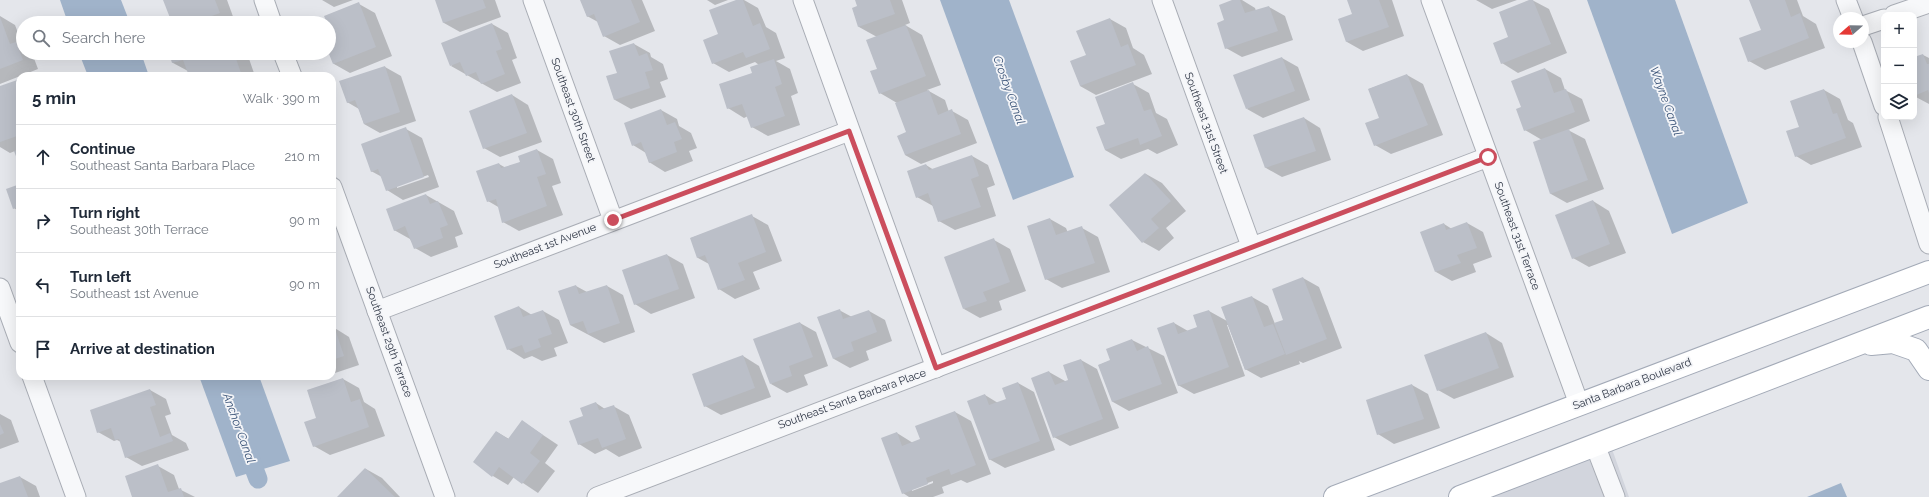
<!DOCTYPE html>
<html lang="en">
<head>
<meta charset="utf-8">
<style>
	:root { --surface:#fff; --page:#f2f2f3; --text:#1f2937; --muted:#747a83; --line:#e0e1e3 }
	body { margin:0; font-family:Raleway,sans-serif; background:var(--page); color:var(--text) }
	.controls { position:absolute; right:12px; top:12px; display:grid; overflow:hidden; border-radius:8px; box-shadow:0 4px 16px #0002 }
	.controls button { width:36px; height:36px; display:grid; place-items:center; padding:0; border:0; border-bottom:1px solid var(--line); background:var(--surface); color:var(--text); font:20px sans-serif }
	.compass { position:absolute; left:1833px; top:12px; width:36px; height:36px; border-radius:50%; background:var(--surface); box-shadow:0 4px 16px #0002; rotate:250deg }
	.stop { position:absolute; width:12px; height:12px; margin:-9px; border:3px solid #cb4e5d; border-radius:50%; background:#fff }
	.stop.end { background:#cb4e5d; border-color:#fff; box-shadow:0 1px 4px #0008 }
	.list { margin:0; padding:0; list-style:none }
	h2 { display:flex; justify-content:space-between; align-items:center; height:52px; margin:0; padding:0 16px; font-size:17px }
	h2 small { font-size:13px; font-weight:400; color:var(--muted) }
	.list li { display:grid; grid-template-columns:26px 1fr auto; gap:12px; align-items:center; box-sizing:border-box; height:64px; padding:0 16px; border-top:1px solid var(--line) }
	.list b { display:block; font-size:15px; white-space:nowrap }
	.list p { margin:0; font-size:13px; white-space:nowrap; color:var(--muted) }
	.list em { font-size:13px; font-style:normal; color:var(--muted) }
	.icon { flex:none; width:22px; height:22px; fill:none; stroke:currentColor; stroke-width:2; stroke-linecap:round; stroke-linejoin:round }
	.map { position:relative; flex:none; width:1929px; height:497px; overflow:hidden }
	.search { position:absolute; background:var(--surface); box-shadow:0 4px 16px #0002; left:16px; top:16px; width:320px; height:44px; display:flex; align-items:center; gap:10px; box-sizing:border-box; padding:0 14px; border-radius:22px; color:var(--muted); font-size:15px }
	.panel { position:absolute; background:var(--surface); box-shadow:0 4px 16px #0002; left:16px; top:72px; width:320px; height:308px; border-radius:12px }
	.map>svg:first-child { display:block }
	.built { fill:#d2d5dd }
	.water { fill:#a0b3ca }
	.shadow { fill:#0003; fill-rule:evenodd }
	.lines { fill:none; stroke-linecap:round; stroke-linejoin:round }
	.canal { stroke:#a0b3ca; stroke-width:19 }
	.building { fill:#bbbfc8 }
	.minor-casing { stroke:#a9adb5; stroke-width:21 }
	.major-casing { stroke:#a3aab7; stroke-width:24 }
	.minor { stroke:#f7f8fa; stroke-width:19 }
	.major { stroke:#fff; stroke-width:22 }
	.route { stroke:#cb4e5d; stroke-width:5 }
	.labels { text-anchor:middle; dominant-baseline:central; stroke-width:3.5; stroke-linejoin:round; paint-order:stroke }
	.street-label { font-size:11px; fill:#2c3443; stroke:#f4f5f8 }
	.water-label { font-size:12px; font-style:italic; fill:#375176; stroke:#f4f5f8 }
</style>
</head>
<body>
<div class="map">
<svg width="1929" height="497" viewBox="0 0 1929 497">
	<rect width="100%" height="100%" fill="#e4e6eb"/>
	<path class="built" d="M1612 449 1629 497H1487Z"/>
	<g class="water">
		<path d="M60 0H121L130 23H68Z"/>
		<path d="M940 0H1009L1074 177 1013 200Z"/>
		<path d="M1587 0H1675L1748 203 1672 234Z"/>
		<path d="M79 53H141L149 76H88Z"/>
		<path d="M199 376H259L290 461 236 477Z"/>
		<path d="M1841 483 1847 497H1807Z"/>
	</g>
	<g class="shadow">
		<path d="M164 0H227L235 22 173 23Z"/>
		<path d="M322 0H353L334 7Z"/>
		<path d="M436 0H495L501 17 460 32 444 23Z"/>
		<path d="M581 0H642L655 31 620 45 604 36 598 22 587 16Z"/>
		<path d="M707 0H728L715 5Z"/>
		<path d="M739 0H744L758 8 766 27 776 33 785 58 776 61 790 69 798 93 791 96 800 125 768 136 752 127 748 116 744 118 728 108 759 65 755 62 729 72 713 63 719 35Z"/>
		<path d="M856 0H902L910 23 905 25 922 35 941 85 927 90 945 100 949 112 952 111 968 120 977 143 921 164 905 155 907 133 897 103 880 93 877 37 859 27 853 9 859 7Z"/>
		<path d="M1235 0H1242L1255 8 1256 11 1269 7 1285 16 1293 40 1242 57 1226 48V21Z"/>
		<path d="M1348 0H1392L1404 36 1363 51 1347 42 1339 20 1353 15Z"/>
		<path d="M1476 0H1517L1492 9Z"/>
		<path d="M1532 0 1549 9 1567 53 1518 73 1502 63 1510 37Z"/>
		<path d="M1753 0H1797L1803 16 1816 24 1825 48 1765 70 1749 61 1762 30Z"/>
		<path d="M359 4 375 13 392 56 350 73 334 64 329 51V44L335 41 328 23Z"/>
		<path d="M0 16 15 25 23 46V53H32L38 69 0 84Z"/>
		<path d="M1110 19 1126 28 1133 48 1144 55 1152 74 1096 95 1080 86 1087 56Z"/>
		<path d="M492 24 508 33 517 58 512 60 521 83 497 92 451 66Z"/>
		<path d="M634 44 650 53 651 57 663 64 668 79 660 82 666 97 631 109 615 100 618 73Z"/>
		<path d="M170 53H247L255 76H190L188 71 173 63Z"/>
		<path d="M1923 55 1929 58V104L1914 96V58Z"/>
		<path d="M1282 58 1298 67 1310 100 1263 118 1247 109Z"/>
		<path d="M385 67 401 76 416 121 380 133 364 124 359 109 347 102Z"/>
		<path d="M1545 69 1561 78 1565 90 1582 99 1590 121 1568 130 1585 139 1604 189 1567 203 1551 194 1542 140 1525 130Z"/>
		<path d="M1407 75 1423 84 1443 135 1391 154 1375 145 1380 118 1369 89Z"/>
		<path d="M20 80V164L15 151 10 153 0 147V87Z"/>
		<path d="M1133 84 1149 93 1156 113 1167 119 1178 145 1157 154 1148 149 1121 159 1105 150 1106 124Z"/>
		<path d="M1824 90 1840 99 1848 120 1853 123 1862 147 1811 165 1796 156 1800 127Z"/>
		<path d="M512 95 528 105 542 142 500 157 484 148Z"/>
		<path d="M661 110 677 119 679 126 691 133 697 148 689 151 693 161 665 172 649 162 646 153 633 145Z"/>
		<path d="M1304 118 1320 128 1331 160 1282 177 1266 168 1255 135Z"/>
		<path d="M406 129 422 138 439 187 403 200 387 190 382 177 371 171ZM428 175 429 177 397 188V186Z"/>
		<path d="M537 150 553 159 561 183 552 186 563 215 519 231 503 222 500 208 488 201 499 164 506 168 521 162Z"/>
		<path d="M972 156 988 165 995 185 987 188 996 216 955 230 939 221 933 206 917 197 926 165 934 170Z"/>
		<path d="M1146 174 1162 183 1186 211 1166 228 1174 238 1159 251 1143 242Z"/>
		<path d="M20 185V212L14 208Z"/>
		<path d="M426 195 454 211 463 234 455 237 458 247 431 257 415 248 410 239 394 230Z"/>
		<path d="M1593 201 1609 211 1626 253 1589 267 1573 258Z"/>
		<path d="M752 216 768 225 782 261 753 272 760 289 735 299 719 289 709 264 698 258 691 238Z"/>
		<path d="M1050 219 1066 228 1068 233 1082 228 1098 237 1110 272 1062 288 1046 279Z"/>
		<path d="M1467 223 1483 232 1492 257 1473 264 1476 272 1452 281 1436 272 1444 224 1452 229Z"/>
		<path d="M994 240 1010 249 1026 291 999 301 1002 310 980 318 964 309Z"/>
		<path d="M667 255 683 264 695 298 651 314 635 304Z"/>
		<path d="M1303 278 1319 287 1342 348 1303 363 1299 361 1300 364 1261 378 1245 369 1228 325H1227L1245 376 1194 394 1178 385 1174 323 1188 331 1199 328 1209 311 1227 321 1222 308 1252 297 1268 306 1275 324 1285 320Z"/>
		<path d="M576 286 587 292 607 286 623 295 635 332 604 343 570 325Z"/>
		<path d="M519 307 532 315 543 311 559 320 568 343 554 348 557 356 542 361 532 356 524 359 508 349Z"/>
		<path d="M839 310 852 317 869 311 885 320 892 341 866 351 869 360 850 368 834 359Z"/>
		<path d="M800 323 816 332 828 366 804 375 808 385 787 393 771 384Z"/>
		<path d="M333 327 349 337 359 365 332 374Z"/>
		<path d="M1486 333 1502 343 1514 377 1454 399 1438 390Z"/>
		<path d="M1132 340 1164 356 1178 393 1129 411 1113 402 1099 365 1112 360Z"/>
		<path d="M743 356 759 366 771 397 721 415 705 406Z"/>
		<path d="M1081 360 1097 369 1119 428 1070 446 1054 437 1049 372 1065 381H1070Z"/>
		<path d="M343 379 359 388 364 402 375 409 385 436 330 455 314 446 318 418Z"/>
		<path d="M1018 383 1034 392 1055 450 1005 468 989 459 985 395 998 403 1007 400Z"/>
		<path d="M1412 385 1428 394 1440 428 1394 444 1378 434Z"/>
		<path d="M150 390 166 399 171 414 165 416 172 435 186 443 189 450 142 466 126 457 121 442 117 440 114 441 98 432Z"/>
		<path d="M596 403 605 409 613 406 629 415 642 448 619 457 606 449 595 454 579 444 584 416Z"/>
		<path d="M955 412 971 421 991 474 967 483 961 480 942 487 944 493 933 497H909L903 493 897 433 913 443 922 440ZM933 481V483L912 491V489Z"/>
		<path d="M0 414 11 420 19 442 0 449Z"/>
		<path d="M522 421 558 445 545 463 555 471 538 493 514 477 508 485 493 476 497 432 509 439Z"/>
		<path d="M158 466 174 475 179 489 195 497H133Z"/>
		<path d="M366 469 382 478 400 497H339Z"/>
		<path d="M20 477 36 486 40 497H0V484Z"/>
	</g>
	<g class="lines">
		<path class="canal" d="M246 447 258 479"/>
	</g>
	<g class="building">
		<path d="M163 0H215L220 13 192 23H172Z"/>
		<path d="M435 0H483L486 8 443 23Z"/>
		<path d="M580 0H631L640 22 603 37 594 14 587 17Z"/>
		<path d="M736 0H743L753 26 760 23 770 49 746 58 743 52 712 64 703 40 718 34 709 10Z"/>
		<path d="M855 0H890L895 14 858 27 852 8 857 6Z"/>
		<path d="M1232 0H1240L1245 13 1269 6 1278 31 1225 49 1217 23 1224 20 1219 5Z"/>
		<path d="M1347 0H1379L1389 27 1346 42 1338 19 1352 14Z"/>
		<path d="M1529 0H1533L1551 44 1501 64 1493 43 1508 37 1499 12Z"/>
		<path d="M1749 0H1785L1791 17 1800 13 1809 38 1748 62 1739 38 1761 30Z"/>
		<path d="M359 2 376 47 333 64 329 54V43L334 41 329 23H327L324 16Z"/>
		<path d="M0 17 10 44 16 42 23 60 0 69Z"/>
		<path d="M1110 18 1121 47 1128 44 1136 65 1080 86 1070 61 1086 55 1076 31Z"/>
		<path d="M492 23 502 49 496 51 505 74 481 84 476 72 466 76 460 62 450 66 441 43Z"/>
		<path d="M906 25 926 76 879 94 870 71 877 69 866 40Z"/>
		<path d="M634 43 639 56 647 53 653 70 645 72 650 88 614 100 606 76 617 73 609 51Z"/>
		<path d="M169 53H234L241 73 233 76H189L183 60 172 63Z"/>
		<path d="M1923 54 1927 64H1929V93L1928 90 1914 96V57Z"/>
		<path d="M1282 57 1295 91 1246 109 1233 75Z"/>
		<path d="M774 59 782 84 775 87 785 116 751 128 742 104 727 109 719 84 752 73 750 67Z"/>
		<path d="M385 66 400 112 364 124 355 100 347 103 339 81Z"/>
		<path d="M1545 68 1554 93 1566 89 1575 112 1524 131 1516 109 1521 107 1511 81Z"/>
		<path d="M1407 74 1428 125 1374 146 1365 123 1379 118 1368 89Z"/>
		<path d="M20 79V135L0 142V86Z"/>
		<path d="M1133 82 1144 111 1151 109 1162 136 1140 145 1138 138 1105 150 1096 127 1105 124 1095 97Z"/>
		<path d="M1824 89 1833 114 1837 113 1846 138 1795 157 1786 131 1799 127 1790 101Z"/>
		<path d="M929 90 938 115 952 109 961 134 905 155 897 136 906 132 895 103Z"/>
		<path d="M512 94 527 133 483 149 469 111Z"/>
		<path d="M661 109 667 125 675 122 682 139 674 142 677 152 649 163 641 142 632 146 624 123Z"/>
		<path d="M1304 117 1316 151 1265 168 1253 135Z"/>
		<path d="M406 127 424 177 386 191 378 169 371 172 361 144Z"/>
		<path d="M1569 129 1588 180 1550 194 1533 142Z"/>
		<path d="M20 149V167L14 151Z"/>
		<path d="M537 149 546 174 537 177 547 206 502 223 496 199 487 202 476 171 499 163 501 168 520 162 518 156Z"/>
		<path d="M972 155 979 176 971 179 981 207 938 222 928 193 916 198 907 171 926 164 929 170Z"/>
		<path d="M1145 173 1171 201 1151 219 1159 228 1142 243 1109 205Z"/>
		<path d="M20 184V206L13 209 6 189Z"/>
		<path d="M426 194 430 204 438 201 448 225 440 228 443 238 414 249 405 226 394 231 386 209Z"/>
		<path d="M1593 200 1610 244 1572 259 1555 215Z"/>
		<path d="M752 214 766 252 738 263 745 280 718 290 705 255 697 258 690 238Z"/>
		<path d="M1050 218 1056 235 1082 226 1095 263 1045 280 1027 226Z"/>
		<path d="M1467 222 1477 248 1457 255 1461 263 1435 272 1420 232 1444 223 1446 230Z"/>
		<path d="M994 238 1010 282 983 292 987 301 963 309 944 257Z"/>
		<path d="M667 254 679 289 634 305 622 270Z"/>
		<path d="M1303 277 1327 339 1286 355 1274 323 1283 320 1272 289Z"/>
		<path d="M576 285 579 294 607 285 620 323 588 334 583 321 570 325 558 291Z"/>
		<path d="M1252 296 1264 327 1273 324 1285 354 1245 370 1221 307Z"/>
		<path d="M519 306 523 317 543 310 552 334 538 339 541 347 525 353 522 345 507 350 494 316Z"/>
		<path d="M840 309 843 319 869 310 877 332 851 342 854 351 833 359 817 317Z"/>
		<path d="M1209 310 1229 367 1178 386 1157 328 1174 322 1178 334 1197 327 1193 315Z"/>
		<path d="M800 322 813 357 789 366 792 376 770 384 753 339Z"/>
		<path d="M334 326 344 356 332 360V327Z"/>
		<path d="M1486 332 1499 368 1437 391 1424 355Z"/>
		<path d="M1132 339 1137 351 1148 346 1162 384 1112 402 1098 365 1110 360 1106 349Z"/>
		<path d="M743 355 755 388 704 407 692 374Z"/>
		<path d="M1081 359 1103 419 1053 438 1031 378 1049 371 1055 385 1068 380 1063 365Z"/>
		<path d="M343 378 351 402 360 399 369 427 313 447 304 422 316 418 307 390Z"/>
		<path d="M1018 382 1040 441 989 460 967 401 985 394 989 405 1006 399 1002 388Z"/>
		<path d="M1412 384 1424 419 1377 435 1366 400Z"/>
		<path d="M150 389 156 405 150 407 160 437 170 433 173 441 125 458 119 439 115 440 111 428 97 433 90 410Z"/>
		<path d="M596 402 599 410 614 405 626 439 602 448 598 438 578 445 569 421 583 416 580 408Z"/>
		<path d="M955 411 976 465 951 475 949 469 926 478 928 484 902 494 881 438 897 432 902 446 920 439 915 426Z"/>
		<path d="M522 420 543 435 530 453 540 461 522 484 499 467 492 477 473 462 496 431 508 439Z"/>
		<path d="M0 424 4 433 0 435Z"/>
		<path d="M158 464 168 492 181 488 184 497H132L125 476Z"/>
		<path d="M365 468 395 497H337Z"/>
		<path d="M20 476 28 497H0V483Z"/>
	</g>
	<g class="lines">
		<g class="minor-casing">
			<g id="minor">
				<path d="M264 0 272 23"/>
				<path d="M533 0 613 220"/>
				<path d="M803 0 936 368"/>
				<path d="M1162 0 1251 246"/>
				<path d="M1431 0 1579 404"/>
				<path d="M1846 0 1853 18"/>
				<path d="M1894 15 1929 3"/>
				<path d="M1863 26 1884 19"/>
				<path d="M1862 42 1884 106"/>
				<path d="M283 53 292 76"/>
				<path d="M1888 117 1929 244"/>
				<path d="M332 187 445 497"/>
				<path d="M0 288 20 343"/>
				<path d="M377 311 849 131"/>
				<path d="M32 376 76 497"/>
				<path d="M1595 445 1615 497"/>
				<path d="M597 497 1488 157"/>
			</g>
		</g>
		<g class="major-casing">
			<g id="major">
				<path d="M1871 344 1893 342 1916 350 1929 369"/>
				<path d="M1335 497 1929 272"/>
				<path d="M1460 497 1929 317"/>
			</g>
		</g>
		<use href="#minor" class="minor"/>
		<use href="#major" class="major"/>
	</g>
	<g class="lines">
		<path class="route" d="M613 220 849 131 936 368 1488 157"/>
	</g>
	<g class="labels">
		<g class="street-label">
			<text transform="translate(573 110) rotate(70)">Southeast 30th Street</text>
			<text transform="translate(1206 123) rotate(70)">Southeast 31st Street</text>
			<text transform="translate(1517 236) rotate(70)">Southeast 31st Terrace</text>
			<text transform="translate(545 246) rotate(-21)">Southeast 1st Avenue</text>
			<text transform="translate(389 342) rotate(70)">Southeast 29th Terrace</text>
			<text transform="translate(1632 384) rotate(-21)">Santa Barbara Boulevard</text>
			<text transform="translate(852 399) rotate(-20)">Southeast Santa Barbara Place</text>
		</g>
		<g class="water-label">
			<text transform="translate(1009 90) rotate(70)">Crosby Canal</text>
			<text transform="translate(1666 101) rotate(70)">Wayne Canal</text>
			<text transform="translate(239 428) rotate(70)">Anchor Canal</text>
		</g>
	</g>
</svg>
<div class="controls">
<button>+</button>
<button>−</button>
<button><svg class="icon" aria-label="layers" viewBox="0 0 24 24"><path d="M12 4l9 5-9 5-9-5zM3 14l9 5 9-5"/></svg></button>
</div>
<svg class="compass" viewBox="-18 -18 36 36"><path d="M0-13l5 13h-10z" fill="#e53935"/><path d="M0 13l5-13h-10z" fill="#747a83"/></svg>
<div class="stop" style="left:1488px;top:157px"></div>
<div class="stop end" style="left:613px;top:220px"></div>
<div class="search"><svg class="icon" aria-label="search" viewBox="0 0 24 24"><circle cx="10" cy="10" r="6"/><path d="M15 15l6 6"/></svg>Search here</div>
<section class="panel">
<h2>5 min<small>Walk · 390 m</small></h2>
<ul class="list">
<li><svg class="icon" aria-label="ahead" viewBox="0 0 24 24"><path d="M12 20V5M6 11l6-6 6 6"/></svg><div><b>Continue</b><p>Southeast Santa Barbara Place</p></div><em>210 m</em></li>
<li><svg class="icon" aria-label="right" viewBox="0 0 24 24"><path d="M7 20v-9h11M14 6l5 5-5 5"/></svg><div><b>Turn right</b><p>Southeast 30th Terrace</p></div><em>90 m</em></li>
<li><svg class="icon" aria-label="left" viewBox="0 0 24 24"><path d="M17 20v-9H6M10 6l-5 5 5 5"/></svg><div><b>Turn left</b><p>Southeast 1st Avenue</p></div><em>90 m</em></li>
<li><svg class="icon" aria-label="arrive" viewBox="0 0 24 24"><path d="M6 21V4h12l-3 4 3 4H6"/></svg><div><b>Arrive at destination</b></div></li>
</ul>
</section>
</div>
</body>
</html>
